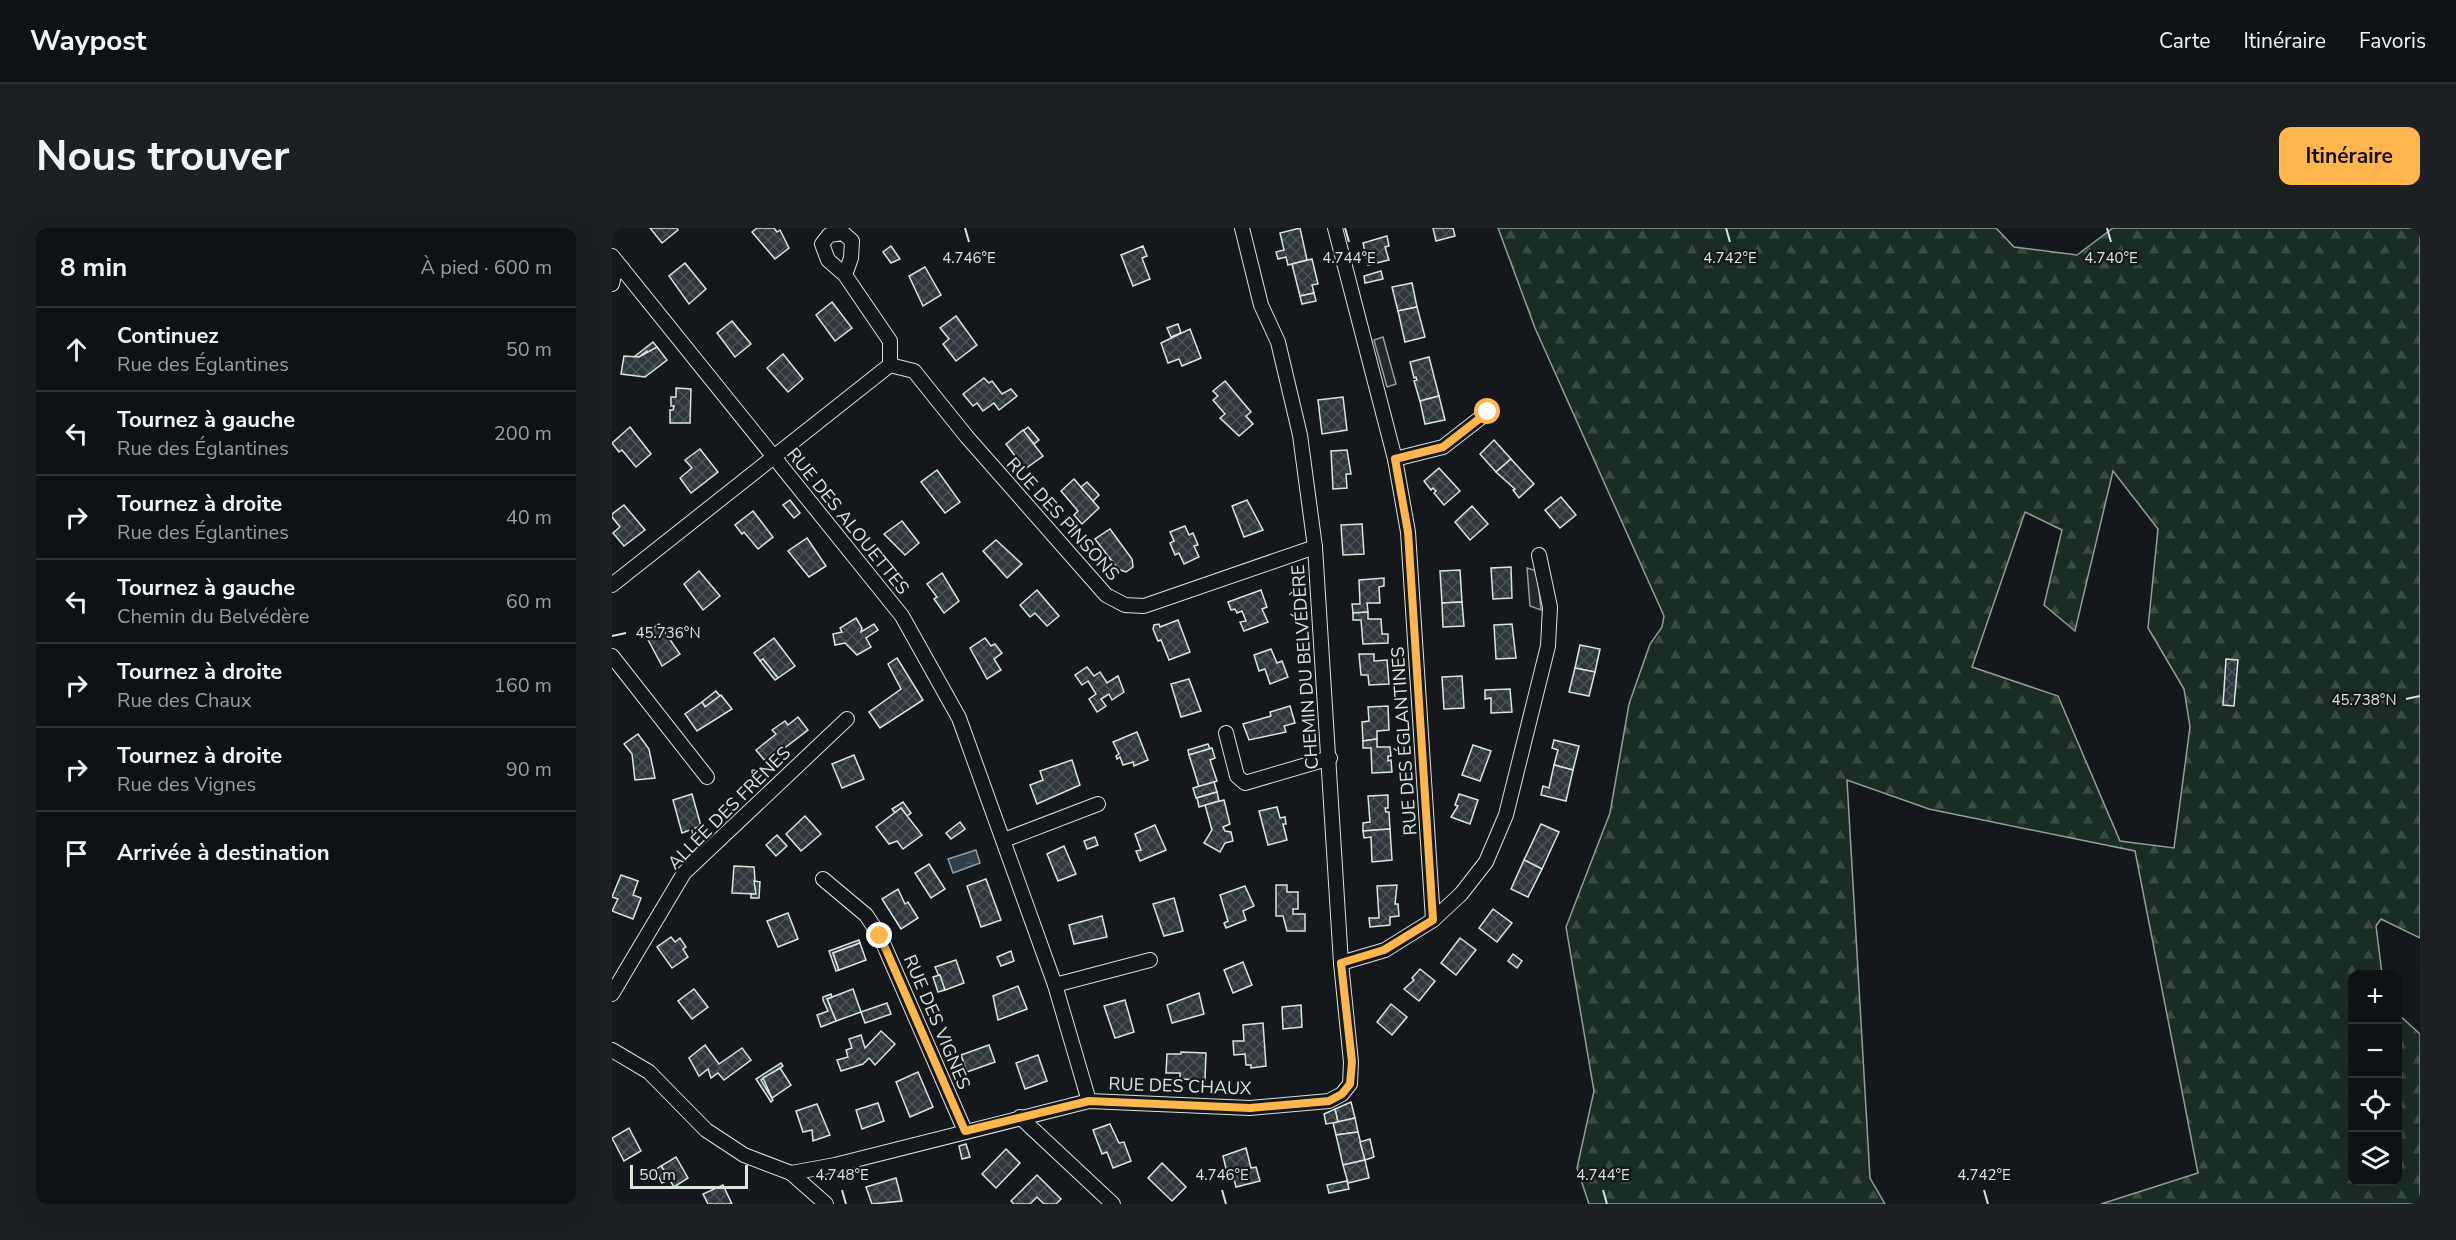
<!DOCTYPE html>
<html lang="fr">
<head>
<meta charset="utf-8">
<style>
	:root { --surface:#0f1215; --page:#1d2022; --text:#f1f3f6; --muted:#9b9ea0; --line:#2f3234; --accent:#ffb74d }
	body { margin:0; font-family:"Nunito Sans",sans-serif; background:var(--page); color:var(--text) }
	.controls { position:absolute; right:18px; bottom:18px; display:grid; overflow:hidden; border-radius:12px; box-shadow:0 6px 24px #0002 }
	.controls button { width:54px; height:54px; display:grid; place-items:center; padding:0; border:0; border-bottom:2px solid var(--line); background:var(--surface); color:var(--text); font:30px sans-serif }
	.scale { position:absolute; left:18px; bottom:15px; width:118px; box-sizing:border-box; padding-left:6px; border:3px solid #d8e6dc; border-top:0; font-size:16px; line-height:21px; white-space:nowrap; color:#d8e6dc; -webkit-text-stroke:4px #14181c; paint-order:stroke }
	.stop { position:absolute; width:18px; height:18px; margin:-14px; border:4px solid #ffb74d; border-radius:50%; background:#fff }
	.stop.end { background:#ffb74d; border-color:#fff; box-shadow:0 2px 6px #0008 }
	.list { margin:0; padding:0; list-style:none }
	h2 { display:flex; justify-content:space-between; align-items:center; height:78px; margin:0; padding:0 24px; font-size:26px }
	h2 small { font-size:20px; font-weight:400; color:var(--muted) }
	.list li { display:grid; grid-template-columns:39px 1fr auto; gap:18px; align-items:center; box-sizing:border-box; height:84px; padding:0 24px; border-top:2px solid var(--line) }
	.list b { display:block; font-size:22px; white-space:nowrap }
	.list p { margin:0; font-size:20px; white-space:nowrap; color:var(--muted) }
	.list em { font-size:20px; font-style:normal; color:var(--muted) }
	.icon { flex:none; width:33px; height:33px; fill:none; stroke:currentColor; stroke-width:2; stroke-linecap:round; stroke-linejoin:round }
	.map { position:relative; flex:none; width:1808px; height:976px; overflow:hidden; border-radius:12px }
	header { display:flex; align-items:center; gap:36px; box-sizing:border-box; height:84px; padding:0 30px; background:var(--surface); border-bottom:2px solid var(--line) }
	header strong { font-size:28px }
	nav { display:flex; gap:33px; margin-inline-start:auto; font-size:21px }
	.intro { display:flex; align-items:center; justify-content:space-between; box-sizing:border-box; height:144px; padding:0 36px }
	h1 { margin:0; font-size:42px }
	.button { padding:15px 27px; border-radius:12px; background:var(--accent); color:#111; font-size:21px; font-weight:700 }
	main { display:flex; gap:36px; padding:0 36px }
	aside { flex:1; background:var(--surface); border-radius:12px; box-shadow:0 6px 24px #0002 }
	.map>svg:first-child { display:block }
	.forest { fill:url(#forest-firs); stroke:#939e99; stroke-width:1.5; fill-rule:evenodd }
	.parking { fill:#24282b; stroke:#939e99; stroke-width:1.5 }
	.water { fill:url(#water-ripples); stroke:#939e99; stroke-width:1.5 }
	.building { fill:url(#building-cross-hatch); stroke:#d8e6dc; stroke-width:1.5 }
	.lines { fill:none; stroke-linecap:round; stroke-linejoin:round }
	.street-casing { stroke:#d8e6dc; stroke-width:16 }
	.street { stroke:#14181c; stroke-width:14 }
	.route { stroke:#ffb74d; stroke-width:8 }
	.ticks { fill:none; stroke:#d8e6dc; stroke-width:2 }
	.labels { text-anchor:middle; dominant-baseline:central; stroke-width:4.5; stroke-linejoin:round; paint-order:stroke }
	.street-label { font-size:18px; fill:#d8e6dc; stroke:#14181c }
	.ticks-label { font-size:15px; text-anchor:middle; fill:#d8e6dc; stroke:#14181c; stroke-width:4.5; stroke-linejoin:round; paint-order:stroke }
</style>
</head>
<body>
<header>
<strong>Waypost</strong>
<nav><a>Carte</a><a>Itinéraire</a><a>Favoris</a></nav>
</header>
<div class="intro"><h1>Nous trouver</h1><a class="button">Itinéraire</a></div>
<main>
<aside>
<h2>8 min<small>À pied · 600 m</small></h2>
<ul class="list">
<li><svg class="icon" aria-label="ahead" viewBox="0 0 24 24"><path d="M12 20V5M6 11l6-6 6 6"/></svg><div><b>Continuez</b><p>Rue des Églantines</p></div><em>50 m</em></li>
<li><svg class="icon" aria-label="left" viewBox="0 0 24 24"><path d="M17 20v-9H6M10 6l-5 5 5 5"/></svg><div><b>Tournez à gauche</b><p>Rue des Églantines</p></div><em>200 m</em></li>
<li><svg class="icon" aria-label="right" viewBox="0 0 24 24"><path d="M7 20v-9h11M14 6l5 5-5 5"/></svg><div><b>Tournez à droite</b><p>Rue des Églantines</p></div><em>40 m</em></li>
<li><svg class="icon" aria-label="left" viewBox="0 0 24 24"><path d="M17 20v-9H6M10 6l-5 5 5 5"/></svg><div><b>Tournez à gauche</b><p>Chemin du Belvédère</p></div><em>60 m</em></li>
<li><svg class="icon" aria-label="right" viewBox="0 0 24 24"><path d="M7 20v-9h11M14 6l5 5-5 5"/></svg><div><b>Tournez à droite</b><p>Rue des Chaux</p></div><em>160 m</em></li>
<li><svg class="icon" aria-label="right" viewBox="0 0 24 24"><path d="M7 20v-9h11M14 6l5 5-5 5"/></svg><div><b>Tournez à droite</b><p>Rue des Vignes</p></div><em>90 m</em></li>
<li><svg class="icon" aria-label="arrive" viewBox="0 0 24 24"><path d="M6 21V4h12l-3 4 3 4H6"/></svg><div><b>Arrivée à destination</b></div></li>
</ul>
</aside>
<div class="map">
<svg width="1808" height="976" viewBox="0 0 1808 976">
	<defs>
		<pattern id="forest-firs" width="22" height="20" patternUnits="userSpaceOnUse" patternTransform="scale(1.5)"><rect width="22" height="20" fill="#1a2d24"/><path d="M5 1l3.5 6h-7zM16 11l3.5 6h-7z" fill="#3b4b43"/></pattern>
		<pattern id="water-ripples" width="26" height="14" patternUnits="userSpaceOnUse" patternTransform="scale(1.5)"><rect width="26" height="14" fill="#2f3f4d"/><path d="M2 4q2-2 4 0t4 0M15 11q2-2 4 0t4 0" fill="none" stroke="#4c5b66"/></pattern>
		<pattern id="building-cross-hatch" width="8" height="8" patternUnits="userSpaceOnUse" patternTransform="scale(1.5)"><rect width="8" height="8" fill="#2c363c"/><path d="M0 0l8 8M0 8l8-8" fill="none" stroke="#4a5358"/></pattern>
	</defs>
	<rect width="100%" height="100%" fill="#14181c"/>
	<path class="forest" d="M886 0H1384L1402 19 1465 27 1501 0H1808V710L1769 691 1764 698 1770 746H1740V954H1786V786L1808 806V976H1489L1586 945 1523 623 1317 581 1235 552 1258 950 1273 976H977L965 940 982 863 954 699 998 585 1017 476 1038 416 1050 399 1052 388 923 100ZM1501 243 1546 301 1536 400 1572 461 1578 499 1562 620 1508 613 1446 468 1360 439 1413 284 1450 302 1432 377 1463 403Z"/>
	<g class="parking">
		<path d="M771 109 784 156 775 159 762 112Z"/>
		<path d="M915 340 925 343 929 382 918 378Z"/>
	</g>
	<path class="water" d="M364 622 368 635 341 645 336 631Z"/>
	<g class="building">
		<path d="M38 0H65L66 2 50 15Z"/>
		<path d="M145 0H162L165 4 168 2 177 20 163 31 140 4Z"/>
		<path d="M688 0 695 32 676 37 674 29 666 31 664 24 672 22 668 5Z"/>
		<path d="M821 0H841L843 8 824 13Z"/>
		<path d="M775 8 777 18 773 19 777 32 756 37 751 15Z"/>
		<path d="M279 18 288 31 279 35 271 24Z"/>
		<path d="M531 18 535 28 530 30 538 51 521 58 509 27Z"/>
		<path d="M700 31 706 56 700 57 702 65 688 68 680 36Z"/>
		<path d="M73 35 94 61 77 76 57 48Z"/>
		<path d="M313 39 329 67 311 78 297 48Z"/>
		<path d="M769 43 771 51 753 55 752 48Z"/>
		<path d="M800 55 805 79 786 83 780 59Z"/>
		<path d="M702 65 704 73 690 76 688 68Z"/>
		<path d="M220 74 240 100 223 113 204 87Z"/>
		<path d="M805 79 813 109 793 114 786 83Z"/>
		<path d="M344 88 365 117 344 133 331 116 337 111 328 100Z"/>
		<path d="M120 93 139 116 123 129 105 105Z"/>
		<path d="M566 96 569 105 559 109 555 100Z"/>
		<path d="M578 101 589 130 570 138 567 131 556 135 549 115Z"/>
		<path d="M41 114 45 119 37 125 35 123 27 129H22Z"/>
		<path d="M45 119 55 132 33 149 9 146 12 128 27 129Z"/>
		<path d="M171 126 191 151 176 164 155 140Z"/>
		<path d="M817 129 827 168 808 173 802 153 805 152 804 149 802 150 798 134Z"/>
		<path d="M372 150 377 155 380 153 390 166 399 161 405 168 387 182 382 175 371 183 365 175 361 178 351 166Z"/>
		<path d="M613 153 639 184 634 188 641 196 627 208 608 190 613 186 601 172 606 168 601 163Z"/>
		<path d="M64 160 79 161 78 195H58V182H61L62 178H59V169H64Z"/>
		<path d="M827 168 833 192 813 196 808 173Z"/>
		<path d="M731 169 735 202 710 206 706 172Z"/>
		<path d="M18 199 39 226 24 239 10 222 7 224 0 215Z"/>
		<path d="M416 199 427 212 422 216 411 203Z"/>
		<path d="M411 202 431 228 413 241 394 216Z"/>
		<path d="M882 212 899 231 884 244 868 226Z"/>
		<path d="M88 221 106 244 79 265 68 250 80 240 73 232Z"/>
		<path d="M735 222 739 246H734L735 260 721 261 719 223Z"/>
		<path d="M899 231 922 256 907 270 901 262 903 261 884 244Z"/>
		<path d="M827 240 848 263 832 277 822 265 824 263 821 260 819 262 812 253Z"/>
		<path d="M325 242 348 274 333 285 309 254Z"/>
		<path d="M462 251 487 280 470 296 462 287 466 283 449 263Z"/>
		<path d="M475 254 487 267 481 273 469 259Z"/>
		<path d="M949 269 964 287 948 300 933 282Z"/>
		<path d="M178 272 188 285 182 290 171 277Z"/>
		<path d="M635 272 651 302 632 309 620 278Z"/>
		<path d="M12 277 33 302 12 318 1 305 8 299 0 289V286Z"/>
		<path d="M860 278 876 296 858 312 843 294Z"/>
		<path d="M141 283 161 309 146 321 132 304 130 306 123 297Z"/>
		<path d="M290 293 307 315 293 327 272 306Z"/>
		<path d="M750 296 752 326 731 327 729 297Z"/>
		<path d="M573 298 577 307 581 305 586 317 582 318 587 329 572 336 567 325 563 327 558 315 562 313 558 304Z"/>
		<path d="M498 301 520 331 521 339 514 344 506 341 483 311Z"/>
		<path d="M195 310 214 338 197 349 176 323Z"/>
		<path d="M384 312 410 336 395 350 371 323Z"/>
		<path d="M899 339 900 370 881 371 879 340Z"/>
		<path d="M848 342 850 374 830 375 828 343Z"/>
		<path d="M87 343 108 368 91 382 72 356Z"/>
		<path d="M330 345 347 373 332 385 322 371 325 369 315 356Z"/>
		<path d="M772 350V358L767 359 768 375H755L756 384 741 385 740 376H748L747 352Z"/>
		<path d="M425 362 447 388 435 398 423 385 418 389 408 377Z"/>
		<path d="M649 362 655 379 650 381 656 394 632 403 628 394 634 393 630 383 625 385 623 381 619 382 616 374Z"/>
		<path d="M850 374 852 398 831 399 830 375Z"/>
		<path d="M756 384V391H769L770 406H776V415L751 416 749 392H741V385Z"/>
		<path d="M244 390 250 400 249 404 262 396 266 402 254 410 259 419 245 427 233 415 223 417 221 406 230 404 228 400Z"/>
		<path d="M566 392 578 424 557 432 549 412 546 413 541 401 542 397 547 396 548 399Z"/>
		<path d="M47 396 68 426 50 438 33 406Z"/>
		<path d="M900 396 904 430 884 431 882 397Z"/>
		<path d="M162 410 183 438 166 450 151 431 148 433 142 425Z"/>
		<path d="M373 410 379 418 383 416 390 425 382 431 389 442 375 451 358 420Z"/>
		<path d="M968 417 988 421 983 444 963 440Z"/>
		<path d="M659 421 665 435 670 433 676 449 658 456 653 441 647 443 642 427Z"/>
		<path d="M747 426H762V433L775 432 777 456 757 457 756 447H749Z"/>
		<path d="M285 430 311 472 268 500 257 484 289 461 276 436Z"/>
		<path d="M151 431 166 450 163 452 148 433Z"/>
		<path d="M1614 431 1626 432 1622 478 1611 477Z"/>
		<path d="M475 439 482 448 488 444 495 455 506 448 512 464 500 472 497 466 489 471 494 478 485 484 477 471 484 466 476 453 470 457 463 447Z"/>
		<path d="M963 440 983 444 977 468 957 464Z"/>
		<path d="M850 448 852 480 832 481 830 449Z"/>
		<path d="M577 451 589 483 569 489 559 456Z"/>
		<path d="M898 461 900 484 879 485V470L873 471V462Z"/>
		<path d="M104 463 108 468 93 479 90 474Z"/>
		<path d="M109 467 120 481 85 503 73 486 90 474 93 479Z"/>
		<path d="M678 478 683 495 672 498 674 504 637 512 631 496 659 488 658 484Z"/>
		<path d="M776 478 777 502 765 503V511L751 513 750 494 757 493 756 479Z"/>
		<path d="M186 489 196 502 154 534 144 522 164 506 160 502 173 493 176 497Z"/>
		<path d="M525 504 536 532 522 538 521 534 511 537 508 529 505 531 504 528 507 526 501 514Z"/>
		<path d="M26 506 37 521 43 550 23 552 20 526 12 516Z"/>
		<path d="M765 511V519H778L779 528H776V533L779 532 780 544 760 545 759 520H751V513Z"/>
		<path d="M942 512 967 518 961 542 942 537 946 522 940 520Z"/>
		<path d="M596 516 598 521 577 527 576 522Z"/>
		<path d="M861 517 879 523 868 553 850 547Z"/>
		<path d="M600 520 603 530 598 532 605 553 587 559 577 527Z"/>
		<path d="M242 527 252 551 230 560 220 536Z"/>
		<path d="M460 532 468 557 425 576 418 557 431 552 428 543Z"/>
		<path d="M942 537 961 542 954 573 929 567 931 558 937 560Z"/>
		<path d="M602 554 605 564 584 570 581 560Z"/>
		<path d="M605 564 607 573 587 579 585 570Z"/>
		<path d="M80 566 89 598 70 605 61 572Z"/>
		<path d="M847 566 866 572 858 596 839 589 846 578 843 577Z"/>
		<path d="M776 567V580H773L774 584H777L778 601 751 603V595L758 594 756 568Z"/>
		<path d="M612 572 618 596 611 599 613 603 619 604 621 613 613 615 608 624 592 615 600 602 593 577Z"/>
		<path d="M291 574 299 585 295 588 289 580 283 585 280 581Z"/>
		<path d="M665 579 668 590 673 589 674 596H671L675 612 656 617 647 583Z"/>
		<path d="M289 580 310 607 291 621 285 613 277 616 264 599Z"/>
		<path d="M193 588 209 606 189 623 174 606Z"/>
		<path d="M348 594 353 601 339 611 334 605Z"/>
		<path d="M929 596 947 604 930 641 912 632Z"/>
		<path d="M543 597 554 622 528 633 524 623 529 622 523 606Z"/>
		<path d="M778 601 780 632 760 634 759 609 752 610 751 603Z"/>
		<path d="M165 607 175 618 164 628 154 617Z"/>
		<path d="M483 609 486 617 475 621 472 613Z"/>
		<path d="M452 618 464 646 446 653 435 626Z"/>
		<path d="M912 632 930 641 916 669 899 661Z"/>
		<path d="M317 636 333 661 319 670 303 645Z"/>
		<path d="M122 638 142 639 144 666 120 665Z"/>
		<path d="M9 647 26 653 21 667 29 670 21 691 0 683 6 671 0 669Z"/>
		<path d="M374 651 389 692 369 699 355 658Z"/>
		<path d="M142 653 148 654 147 670H139V666H144Z"/>
		<path d="M664 657H675V664H686V681H681V686H693V703H675L671 688H664Z"/>
		<path d="M785 657 783 676H786L787 688 778 689V697L758 699 757 690H767L765 658Z"/>
		<path d="M633 658 642 678 631 683 634 692 614 700 612 695 616 693 608 667Z"/>
		<path d="M286 661 293 676 296 674 306 690 289 701 270 671Z"/>
		<path d="M562 670 571 703 552 708 541 676Z"/>
		<path d="M881 681 900 695 885 714 867 700Z"/>
		<path d="M176 685 186 711 166 719 155 693Z"/>
		<path d="M490 688 495 709 462 716 457 697Z"/>
		<path d="M59 709 63 714 68 710 74 719 71 721 76 729 60 740 45 719Z"/>
		<path d="M848 710 864 722 844 747 829 735Z"/>
		<path d="M247 712 248 715 221 725 227 742 224 743 217 723Z"/>
		<path d="M248 715 254 732 227 742 221 725Z"/>
		<path d="M399 723 402 733 389 738 385 729Z"/>
		<path d="M901 726 910 733 905 740 896 733Z"/>
		<path d="M344 732 352 755 333 762 323 739Z"/>
		<path d="M631 734 640 757 621 765 612 742Z"/>
		<path d="M808 741 823 753 807 773 792 761 802 752 800 750Z"/>
		<path d="M328 747 333 762 326 764 321 749Z"/>
		<path d="M406 758 415 781 386 792 381 768Z"/>
		<path d="M82 761 96 779 80 791 66 773Z"/>
		<path d="M241 761 249 784 224 793 215 771Z"/>
		<path d="M587 765 592 786 560 795 555 777Z"/>
		<path d="M219 766 220 769 215 771 224 793 209 799 205 787 216 783 211 772V769Z"/>
		<path d="M513 772 522 804 503 810 492 778Z"/>
		<path d="M275 775 279 786 253 795 249 784Z"/>
		<path d="M779 776 795 789 780 807 765 794Z"/>
		<path d="M689 777 690 799 671 801 670 779Z"/>
		<path d="M651 795 654 838 639 840V837H634L633 826 622 827 621 813H632L631 797Z"/>
		<path d="M269 803 283 816 263 837 257 830 251 836 229 843 225 832 236 829 234 822 240 820 237 811 249 807 253 820Z"/>
		<path d="M93 817 107 836 130 820 139 832 112 852 106 845 99 850 96 841 87 848 77 830Z"/>
		<path d="M377 817 383 834 355 844 349 827Z"/>
		<path d="M569 824 594 825 593 852 568 851V845H554L555 826H569Z"/>
		<path d="M426 827 435 853 413 861 404 835Z"/>
		<path d="M169 835 171 838 149 852 161 872 159 874 144 851Z"/>
		<path d="M168 840 179 857 160 870 151 850Z"/>
		<path d="M306 844 321 879 298 889 284 854Z"/>
		<path d="M739 874 743 890 726 894 723 881Z"/>
		<path d="M266 875 272 893 250 901 244 882Z"/>
		<path d="M205 876 218 907 201 913 200 902 191 904 184 883Z"/>
		<path d="M723 881 726 894 714 896 712 886Z"/>
		<path d="M743 890 746 904 724 907 721 895Z"/>
		<path d="M498 896 507 915 512 914 519 933 501 940 495 924 490 926 481 902Z"/>
		<path d="M17 900 29 923 12 933 0 910Z"/>
		<path d="M746 904 753 932 731 937 724 907Z"/>
		<path d="M758 911 762 929 753 932 748 914Z"/>
		<path d="M354 916 358 929 350 931 347 918Z"/>
		<path d="M634 920 639 940 644 939 648 953 624 959 620 943 615 945 611 928Z"/>
		<path d="M394 921 408 935 384 960 370 946Z"/>
		<path d="M64 929 76 950 62 959 49 938Z"/>
		<path d="M753 932 757 950 736 955 731 937Z"/>
		<path d="M550 935 574 959 560 973 536 950Z"/>
		<path d="M49 938 57 951 50 955 43 942Z"/>
		<path d="M425 947 449 971 444 976H432L425 969 418 976H402L399 973Z"/>
		<path d="M284 950 290 973 260 976 254 959Z"/>
		<path d="M735 953 737 961 717 965 715 957Z"/>
		<path d="M111 957 120 976H96L91 966Z"/>
	</g>
	<g class="lines">
		<g class="street-casing">
			<g id="street">
				<path d="M723 0 783 231 796 304 821 692 773 722 729 735"/>
				<path d="M0 28 290 388 347 490 443 757 477 873"/>
				<path d="M233 47 216 32 210 16 217 7 231 5 240 13 239 30 233 47 278 113V137"/>
				<path d="M0 56 2 47 10 40"/>
				<path d="M783 231 831 219 876 184"/>
				<path d="M0 357 278 137 302 143 355 209 494 367 513 377 532 378 703 319"/>
				<path d="M0 428 95 549"/>
				<path d="M614 505 625 548 633 555 718 530"/>
				<path d="M392 612 486 576"/>
				<path d="M211 651 254 687 268 708 353 903"/>
				<path d="M821 692 849 666 874 634 894 587 936 418 938 379 927 327"/>
				<path d="M443 757 538 732"/>
				<path d="M0 766 72 645 235 491"/>
				<path d="M0 822 37 844 94 902 132 927 179 945 223 937 477 873 638 880 717 873 730 866 738 856 739 834 729 735 703 319 688 207 666 114 649 77 630 0"/>
				<path d="M408 889 501 976"/>
				<path d="M179 945 214 976"/>
			</g>
		</g>
		<use href="#street" class="street"/>
	</g>
	<g class="lines">
		<path class="route" d="M268 708 353 903 477 873 638 880 717 873 730 866 738 856 740 834 729 735 772 722 821 692 796 304 783 231 831 219 876 184"/>
	</g>
	<path class="ticks" d="M353 0 357 14M733 0 737 14M1114 0 1118 14M1495 0 1499 14M0 408 14 405M1794 471 1808 468M230 962 234 976M610 962 614 976M991 962 995 976M1372 962 1376 976"/>
	<g class="labels">
		<g class="street-label">
			<text transform="translate(451 291) rotate(48)">RUE DES PINSONS</text>
			<text transform="translate(236 293) rotate(51)">RUE DES ALOUETTES</text>
			<text transform="translate(693 439) rotate(-94)">CHEMIN DU BELVÉDÈRE</text>
			<text transform="translate(792 513) rotate(-94)">RUE DES ÉGLANTINES</text>
			<text transform="translate(117 580) rotate(-45)">ALLÉE DES FRÊNES</text>
			<text transform="translate(325 794) rotate(67)">RUE DES VIGNES</text>
			<text transform="translate(568 858) rotate(2)">RUE DES CHAUX</text>
		</g>
	</g>
	<g class="ticks-label">
		<text x="357" y="35">4.746°E</text>
		<text x="737" y="35">4.744°E</text>
		<text x="1118" y="35">4.742°E</text>
		<text x="1499" y="35">4.740°E</text>
		<text x="56" y="410">45.736°N</text>
		<text x="1752" y="477">45.738°N</text>
		<text x="230" y="952">4.748°E</text>
		<text x="610" y="952">4.746°E</text>
		<text x="991" y="952">4.744°E</text>
		<text x="1372" y="952">4.742°E</text>
	</g>
</svg>
<div class="controls">
<button>+</button>
<button>−</button>
<button><svg class="icon" aria-label="locate" viewBox="0 0 24 24"><circle cx="12" cy="12" r="6"/><path d="M12 2v4M12 18v4M2 12h4M18 12h4"/></svg></button>
<button><svg class="icon" aria-label="layers" viewBox="0 0 24 24"><path d="M12 4l9 5-9 5-9-5zM3 14l9 5 9-5"/></svg></button>
</div>
<div class="scale">50 m</div>
<div class="stop" style="left:876px;top:184px"></div>
<div class="stop end" style="left:268px;top:708px"></div>
</div>
</main>
</body>
</html>
